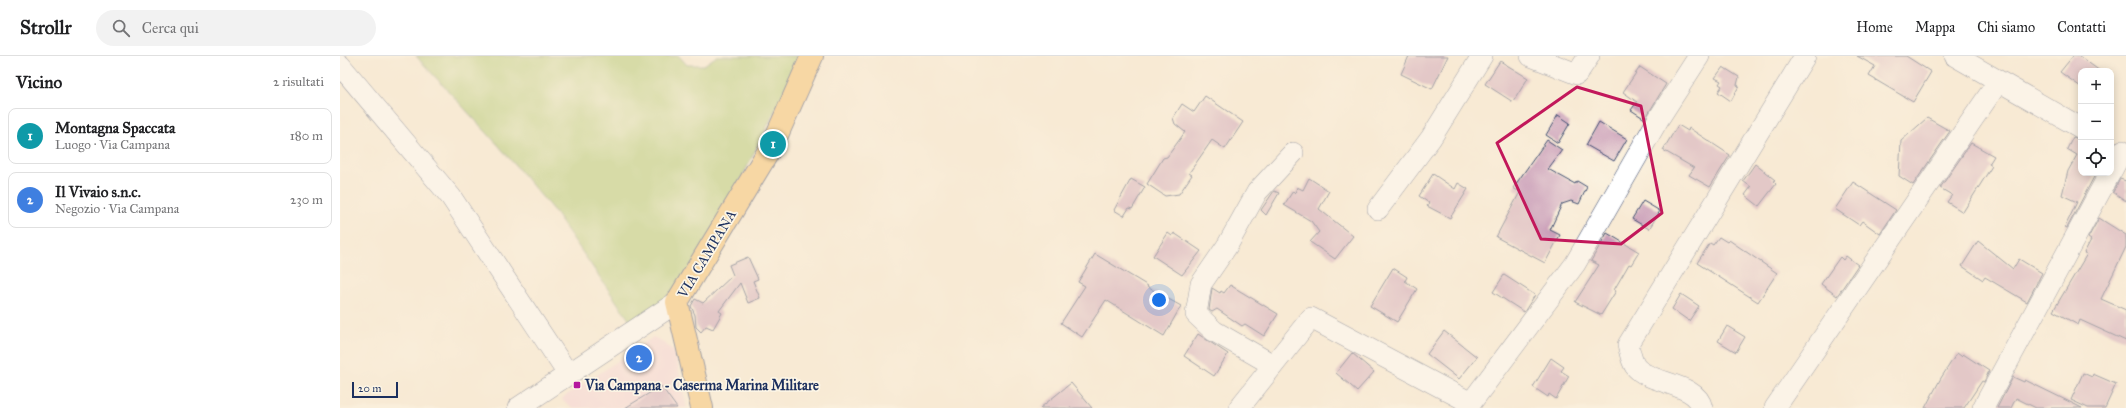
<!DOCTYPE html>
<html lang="it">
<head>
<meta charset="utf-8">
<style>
	:root { --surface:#fff; --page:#f2f2f2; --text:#202124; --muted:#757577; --line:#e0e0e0; --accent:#d93025 }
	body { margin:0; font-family:"IM FELL Great Primer",serif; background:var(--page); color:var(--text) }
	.controls { position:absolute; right:12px; top:12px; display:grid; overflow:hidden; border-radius:8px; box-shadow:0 2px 10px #0003 }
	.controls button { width:36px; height:36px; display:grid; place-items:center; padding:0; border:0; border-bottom:1px solid var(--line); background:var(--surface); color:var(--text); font:20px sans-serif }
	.scale { position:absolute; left:12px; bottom:10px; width:46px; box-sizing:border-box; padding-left:4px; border:2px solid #1b2f5e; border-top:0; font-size:11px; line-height:14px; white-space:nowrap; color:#1b2f5e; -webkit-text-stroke:3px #fcf5e5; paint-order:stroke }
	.you { position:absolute; left:819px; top:244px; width:14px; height:14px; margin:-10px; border:3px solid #fff; border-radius:50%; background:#1a73e8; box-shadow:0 0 0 6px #1a73e833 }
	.badge { display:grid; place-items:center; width:26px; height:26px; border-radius:50%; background:var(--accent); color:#fff; font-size:13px; font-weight:700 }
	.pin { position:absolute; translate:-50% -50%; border:2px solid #fff; box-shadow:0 1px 4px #0006 }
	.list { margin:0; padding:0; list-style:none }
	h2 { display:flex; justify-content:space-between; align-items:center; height:52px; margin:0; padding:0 16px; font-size:17px }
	h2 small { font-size:13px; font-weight:400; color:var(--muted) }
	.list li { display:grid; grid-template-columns:26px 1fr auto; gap:12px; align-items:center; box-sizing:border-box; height:56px; margin:0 8px 8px; padding:0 8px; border:1px solid var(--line); border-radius:8px }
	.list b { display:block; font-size:15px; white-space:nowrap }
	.list p { margin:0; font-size:13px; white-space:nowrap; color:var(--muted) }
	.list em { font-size:13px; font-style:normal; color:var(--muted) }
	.icon { flex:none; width:22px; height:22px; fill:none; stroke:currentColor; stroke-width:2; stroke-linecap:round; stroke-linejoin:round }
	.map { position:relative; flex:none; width:1786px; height:352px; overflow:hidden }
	header { display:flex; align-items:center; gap:24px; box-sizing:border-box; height:56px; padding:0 20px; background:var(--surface); border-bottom:1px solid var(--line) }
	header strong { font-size:19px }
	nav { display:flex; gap:22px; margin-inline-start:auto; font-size:14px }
	.search { width:280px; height:36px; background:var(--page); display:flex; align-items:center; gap:10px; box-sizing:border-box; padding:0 14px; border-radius:22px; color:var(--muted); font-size:15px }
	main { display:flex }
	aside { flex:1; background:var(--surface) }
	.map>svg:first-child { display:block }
	.built { fill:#f6cfd9 }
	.green { fill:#afcb72; stroke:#657d68 }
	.building { fill:#ca9fb9 }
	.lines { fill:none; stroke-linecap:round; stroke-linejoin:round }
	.minor-casing { stroke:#3c4b70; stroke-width:22 }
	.major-casing { stroke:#3c4b70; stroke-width:24 }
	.minor { stroke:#fff; stroke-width:21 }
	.major { stroke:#f7c06c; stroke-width:22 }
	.marked { fill:none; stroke:#c2185b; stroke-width:3; stroke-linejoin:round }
	.poi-dot { fill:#b5179e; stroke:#fcf5e5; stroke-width:1.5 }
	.labels { text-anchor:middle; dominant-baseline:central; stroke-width:3.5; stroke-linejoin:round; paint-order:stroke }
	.street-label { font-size:14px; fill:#1b2f5e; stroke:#fcf5e5 }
	.poi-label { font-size:14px; font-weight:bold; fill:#1b2f5e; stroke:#fcf5e5; text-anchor:start }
</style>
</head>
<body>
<header>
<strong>Strollr</strong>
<div class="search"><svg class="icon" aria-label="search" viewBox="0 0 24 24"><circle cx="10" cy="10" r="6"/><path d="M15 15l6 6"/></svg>Cerca qui</div>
<nav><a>Home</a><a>Mappa</a><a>Chi siamo</a><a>Contatti</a></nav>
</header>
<main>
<aside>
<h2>Vicino<small>2 risultati</small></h2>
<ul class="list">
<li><span class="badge" style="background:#0f9aa8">1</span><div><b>Montagna Spaccata</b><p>Luogo · Via Campana</p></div><em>180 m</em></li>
<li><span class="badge" style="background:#3f7fe0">2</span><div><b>Il Vivaio s.n.c.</b><p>Negozio · Via Campana</p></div><em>230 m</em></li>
</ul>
</aside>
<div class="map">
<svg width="1786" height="352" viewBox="0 0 1786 352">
	<rect width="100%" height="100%" fill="#fcf5e5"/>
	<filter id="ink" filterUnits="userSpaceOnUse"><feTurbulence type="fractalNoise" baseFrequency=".025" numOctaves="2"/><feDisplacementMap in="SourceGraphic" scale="8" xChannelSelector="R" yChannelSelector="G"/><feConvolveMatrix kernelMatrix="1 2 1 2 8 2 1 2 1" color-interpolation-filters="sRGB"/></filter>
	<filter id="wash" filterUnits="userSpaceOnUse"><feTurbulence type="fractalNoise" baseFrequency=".012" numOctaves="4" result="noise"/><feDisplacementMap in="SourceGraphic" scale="16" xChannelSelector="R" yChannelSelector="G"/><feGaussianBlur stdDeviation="0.9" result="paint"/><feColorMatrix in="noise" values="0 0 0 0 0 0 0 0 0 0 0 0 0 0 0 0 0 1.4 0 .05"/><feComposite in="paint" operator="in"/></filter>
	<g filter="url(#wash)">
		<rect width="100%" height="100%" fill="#f8ead4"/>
		<path class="built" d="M313 281 320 284 335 296 347 352H233L221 343Z"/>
		<path class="green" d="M76 0H339L347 9H364L377 0H458L445 35 371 183 332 241 292 268 214 155 159 90Z"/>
		<g id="blocks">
			<g class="building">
				<path d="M1069 0H1108L1092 33 1061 18Z"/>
				<path d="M1517 0H1566L1591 16 1573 46 1529 20 1535 10Z"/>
				<path d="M1733 0H1739L1760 15H1741V31L1720 16Z"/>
				<path d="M1160 5 1188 22 1173 46 1145 28Z"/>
				<path d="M1300 11 1326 28 1305 63 1291 54 1297 46 1283 36Z"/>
				<path d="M1383 11 1399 21 1397 29 1399 30 1391 45 1378 36 1382 30 1379 28 1381 25 1375 22Z"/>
				<path d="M865 40 903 66 885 93 872 84 849 117 852 119 839 138 825 140 807 128 823 102 827 101 845 76 835 68 833 62 842 48 854 56Z"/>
				<path d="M1218 59 1230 67 1218 87 1206 79Z"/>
				<path d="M1587 62 1610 75 1573 129 1559 120 1561 85Z"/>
				<path d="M1259 66 1287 83 1274 105 1246 89Z"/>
				<path d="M1338 69 1348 75 1349 72 1390 99 1370 131 1349 119 1354 112 1323 94Z"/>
				<path d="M1733 81 1741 84V117H1756L1727 172 1725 171 1737 146 1722 139 1728 115 1737 99 1727 93Z"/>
				<path d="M1207 84 1222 94 1208 113 1235 128 1237 125 1247 131 1239 148 1231 145 1222 148 1210 174 1220 179 1205 207 1156 181 1180 136 1173 132Z"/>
				<path d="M1631 87 1654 100 1649 108 1652 110 1623 156 1607 146 1612 139 1600 132Z"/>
				<path d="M1415 108 1435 124 1433 125 1436 128 1419 150 1405 139 1411 131 1403 125Z"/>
				<path d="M1093 118 1115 133 1118 127 1128 133 1110 162 1087 150 1089 147 1079 140Z"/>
				<path d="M969 122 989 135 979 153 1013 180 995 203 970 186 979 176 971 165 944 149 953 135 955 137 957 131 963 134Z"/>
				<path d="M791 123 805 131 792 153 789 152 784 160 774 154Z"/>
				<path d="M1780 123 1786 125V145L1773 136Z"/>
				<path d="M1513 126 1556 154 1540 178 1522 165 1519 169 1495 153Z"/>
				<path d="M934 135 939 137 926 159 921 154Z"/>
				<path d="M1303 145 1320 155 1309 173 1292 163Z"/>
				<path d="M1759 162 1786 179V191L1761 243 1786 254V285L1740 264 1738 269 1713 255 1747 198 1744 197 1751 184 1748 182Z"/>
				<path d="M828 177 832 180 834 177 861 195 842 219 813 200Z"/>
				<path d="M1267 177 1299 196 1291 209 1289 208 1274 234 1276 235 1261 259 1235 246 1259 209 1251 205Z"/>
				<path d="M1379 181 1387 186 1389 184 1437 217 1418 246 1357 207 1370 187 1373 189Z"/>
				<path d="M1638 185 1673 213 1679 203 1702 217 1687 246 1645 221 1643 224 1622 210Z"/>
				<path d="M755 198 808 230 807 231 841 250 824 280 766 244 742 281 721 267 745 230 738 226Z"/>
				<path d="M1506 200 1518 209 1497 240 1481 228 1500 201 1503 204Z"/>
				<path d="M408 201 418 223 413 225 420 242 408 247 400 227 379 255 382 257 373 273 366 270 361 276 356 271 355 259 351 250 355 243 363 247 393 219 389 209Z"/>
				<path d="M1053 212 1067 221 1065 225 1077 233 1057 266 1030 250Z"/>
				<path d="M1164 219 1195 239 1184 256 1153 236Z"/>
				<path d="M890 229 938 258 924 280 905 268 902 270 877 253 872 256 869 254 872 232 880 237 881 235 884 237Z"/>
				<path d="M1341 238 1359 250 1349 265 1332 253Z"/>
				<path d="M1387 270 1405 281 1396 296 1378 285Z"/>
				<path d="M1104 275 1137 301 1119 323 1087 298Z"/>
				<path d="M858 278 888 298 874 320 844 300Z"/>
				<path d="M1012 297 1034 316 1017 335 996 317Z"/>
				<path d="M1617 297 1621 300 1623 298 1649 315 1644 326 1642 325 1624 352H1585L1601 322Z"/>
				<path d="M1211 302 1224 311 1221 315 1229 320 1216 343 1209 338 1208 341 1193 331Z"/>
				<path d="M1743 317 1752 321 1753 318 1776 328 1765 352H1748L1731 344Z"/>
				<path d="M1673 321 1684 326 1685 324 1742 352H1696L1676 342 1671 352H1657Z"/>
				<path d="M731 327 752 352H700Z"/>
				<path d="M321 330 337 352H285Z"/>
			</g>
		</g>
	</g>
	<g filter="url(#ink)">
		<use href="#blocks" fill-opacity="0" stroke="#3c4b70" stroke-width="1"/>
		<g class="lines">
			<g class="minor-casing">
				<g id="minor">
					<path d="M1191 0 1237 18 1249 0"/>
					<path d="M1615 0 1741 72"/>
					<path d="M0 9 111 141 228 318"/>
					<path d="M1771 116 1782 95"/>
					<path d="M1038 153 1091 82 1142 0"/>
					<path d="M933 309 874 275 856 258 861 228 887 190 917 136 953 97"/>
					<path d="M178 352 337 246"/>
					<path d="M899 352 971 262 1131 347"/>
					<path d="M1127 352 1235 208 1319 62 1359 0"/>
					<path d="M1362 352C1357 326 1307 328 1295 310 1291 304 1290 296 1288 289L1465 0"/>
					<path d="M1435 352 1658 26"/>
					<path d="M1643 352 1770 117"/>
				</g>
			</g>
			<g class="major-casing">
				<path id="major" d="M362 352 337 246 433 88 472 0"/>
			</g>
			<use href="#minor" class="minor"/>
			<use href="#major" class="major"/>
		</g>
	</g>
	<path d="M0 0H1786V352H0ZM1237 31 1301 50 1322 157 1281 188 1201 183 1157 87Z" fill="#f8ead4" fill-opacity=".55" fill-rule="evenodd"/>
	<path class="marked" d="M1237 31 1301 50 1322 157 1281 188 1201 183 1157 87Z"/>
	<rect class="poi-dot" x="233" y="325" width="8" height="8" rx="2"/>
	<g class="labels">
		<g class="street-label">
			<text transform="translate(367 198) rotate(-59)">VIA CAMPANA</text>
		</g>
		<g class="poi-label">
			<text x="245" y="329">Via Campana - Caserma Marina Militare</text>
		</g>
	</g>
</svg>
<div class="controls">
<button>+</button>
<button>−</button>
<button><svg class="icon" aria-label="locate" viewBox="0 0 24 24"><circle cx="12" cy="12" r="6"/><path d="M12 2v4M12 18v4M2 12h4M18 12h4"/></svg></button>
</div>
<div class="scale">20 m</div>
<div class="you"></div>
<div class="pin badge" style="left:433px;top:88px;background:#0f9aa8">1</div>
<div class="pin badge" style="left:299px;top:302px;background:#3f7fe0">2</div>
</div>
</main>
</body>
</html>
